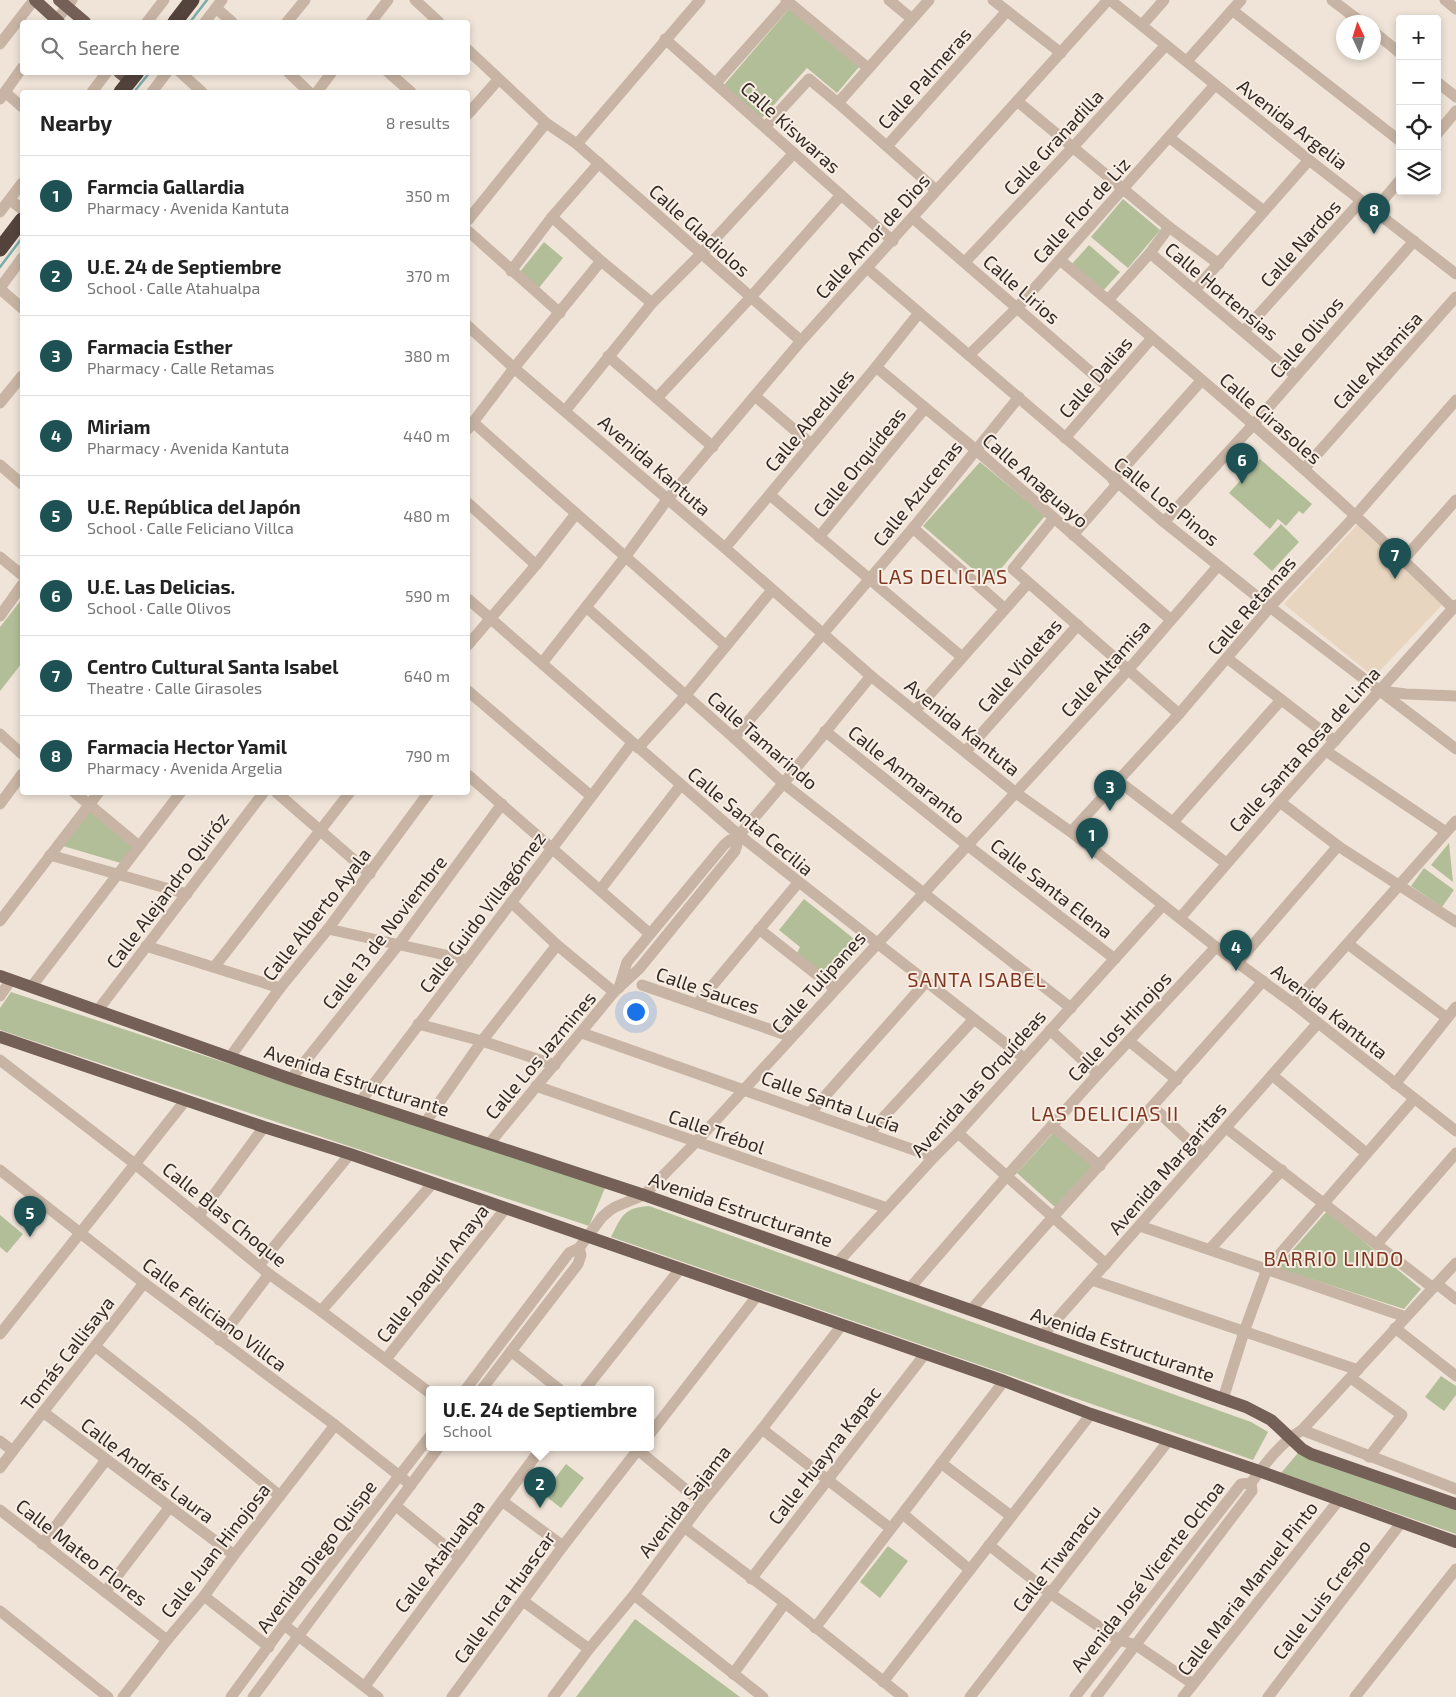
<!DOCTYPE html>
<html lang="en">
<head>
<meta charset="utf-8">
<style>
	:root { --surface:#fff; --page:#f6f6f6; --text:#222; --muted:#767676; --line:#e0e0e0; --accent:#1d5153 }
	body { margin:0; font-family:"Exo 2",sans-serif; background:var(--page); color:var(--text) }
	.controls { position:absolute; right:15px; top:15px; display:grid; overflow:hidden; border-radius:5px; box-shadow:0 2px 8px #0003 }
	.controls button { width:45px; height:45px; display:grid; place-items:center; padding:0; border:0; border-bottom:1px solid var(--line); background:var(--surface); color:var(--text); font:25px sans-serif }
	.compass { position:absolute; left:1336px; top:15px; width:45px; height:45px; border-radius:50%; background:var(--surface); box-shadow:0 2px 8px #0003; rotate:356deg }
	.you { position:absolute; left:635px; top:1011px; width:18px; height:18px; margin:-12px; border:4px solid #fff; border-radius:50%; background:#1a73e8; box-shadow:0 0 0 8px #1a73e833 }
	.badge { display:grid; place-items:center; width:32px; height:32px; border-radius:50%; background:var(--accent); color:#fff; font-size:16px; font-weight:700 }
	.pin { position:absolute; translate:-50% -41px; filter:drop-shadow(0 1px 2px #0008) }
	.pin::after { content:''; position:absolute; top:26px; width:18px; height:15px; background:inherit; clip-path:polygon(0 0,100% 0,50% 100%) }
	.popup { position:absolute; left:426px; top:1386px; width:228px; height:65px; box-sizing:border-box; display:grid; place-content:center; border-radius:5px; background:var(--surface); filter:drop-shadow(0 1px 4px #0005); font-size:16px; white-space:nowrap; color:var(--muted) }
	.popup b { font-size:19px; color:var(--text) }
	.popup::after { content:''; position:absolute; left:50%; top:100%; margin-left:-10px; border:10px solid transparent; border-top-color:var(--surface) }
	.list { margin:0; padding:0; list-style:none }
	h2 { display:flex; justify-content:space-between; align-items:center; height:65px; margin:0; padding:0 20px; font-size:21px }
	h2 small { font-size:16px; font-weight:400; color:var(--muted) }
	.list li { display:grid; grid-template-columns:32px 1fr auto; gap:15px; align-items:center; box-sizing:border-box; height:80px; padding:0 20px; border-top:1px solid var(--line) }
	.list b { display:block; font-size:19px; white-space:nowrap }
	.list p { margin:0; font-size:16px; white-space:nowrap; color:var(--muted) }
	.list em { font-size:16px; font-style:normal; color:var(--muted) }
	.icon { flex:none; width:28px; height:28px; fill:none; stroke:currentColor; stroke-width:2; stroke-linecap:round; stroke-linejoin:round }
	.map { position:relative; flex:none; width:1456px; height:1697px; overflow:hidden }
	.search { position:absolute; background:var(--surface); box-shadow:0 2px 8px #0003; left:20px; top:20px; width:450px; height:55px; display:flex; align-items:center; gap:12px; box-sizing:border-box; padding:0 18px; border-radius:5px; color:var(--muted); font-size:19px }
	.panel { position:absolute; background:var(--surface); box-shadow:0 2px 8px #0003; left:20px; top:90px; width:450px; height:705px; border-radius:5px }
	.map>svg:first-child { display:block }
	.green { fill:#b2be98 }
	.plaza { fill:#e8d5bf }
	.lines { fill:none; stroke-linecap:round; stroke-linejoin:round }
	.stream { stroke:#78abac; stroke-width:2.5 }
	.minor { stroke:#c7b4a4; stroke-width:11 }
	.major { stroke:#756057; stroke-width:12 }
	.highway { stroke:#54433d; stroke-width:15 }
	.labels { text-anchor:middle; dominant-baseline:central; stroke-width:4; stroke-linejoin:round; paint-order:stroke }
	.street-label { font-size:19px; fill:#332a26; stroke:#f8eee4 }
	.neighbourhood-label { font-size:20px; letter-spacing:1px; fill:#803521; stroke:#f8eee4 }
</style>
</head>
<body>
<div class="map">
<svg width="1456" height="1697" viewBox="0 0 1456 1697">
	<rect width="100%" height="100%" fill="#f0e4d8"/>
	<g class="green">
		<path d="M790 8 859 67 837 93 807 68 761 119 723 86Z"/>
		<path d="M1123 199 1160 230 1128 268 1091 237Z"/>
		<path d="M544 242 563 258 538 289 519 273Z"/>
		<path d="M1089 245 1120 272 1102 292 1071 265Z"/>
		<path d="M1260 459 1312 504 1303 514 1299 511 1286 526 1278 519 1270 529 1229 493Z"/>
		<path d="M980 462 1045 516 989 583 923 526Z"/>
		<path d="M1281 524 1299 542 1272 571 1253 554Z"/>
		<path d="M22 599V663L0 691V627Z"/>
		<path d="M91 806 135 845 124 864 63 846Z"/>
		<path d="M1449 843 1453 882 1431 865Z"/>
		<path d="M1424 868 1454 890 1442 907 1411 886Z"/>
		<path d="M804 899 863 946 830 980 795 957 800 947 779 930Z"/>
		<path d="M11 992 605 1188 589 1226 0 1030V1008Z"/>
		<path d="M1054 1132 1092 1166 1055 1207 1017 1173Z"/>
		<path d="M649 1206 1251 1422 1268 1432 1253 1460 611 1237C622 1216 623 1208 649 1206Z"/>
		<path d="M1327 1211 1421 1289 1404 1309 1277 1268Z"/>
		<path d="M0 1215 23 1234 7 1253 0 1247Z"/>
		<path d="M1441 1376 1456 1386V1395L1444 1411 1425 1397Z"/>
		<path d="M1298 1453 1456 1510V1534L1281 1473Z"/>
		<path d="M566 1464 584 1478 561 1508 543 1494Z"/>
		<path d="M888 1546 908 1561 880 1598 860 1582Z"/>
		<path d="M635 1619 740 1697H576Z"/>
	</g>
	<path class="plaza" d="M1357 525 1442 605 1374 677 1284 604Z"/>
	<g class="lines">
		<g class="stream">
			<path d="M190 22 207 0"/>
			<path d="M134 92 150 72"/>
			<path d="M0 267 22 238"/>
		</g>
		<g class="minor">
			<path d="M415 0 439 22"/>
			<path d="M786 0 868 68"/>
			<path d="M889 0 912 19"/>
			<path d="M993 0 1061 53"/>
			<path d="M1110 0 1309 160 1456 274"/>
			<path d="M1332 0 1361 22"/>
			<path d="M1445 0 1456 9"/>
			<path d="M216 8 232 22"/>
			<path d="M1232 10 1400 141"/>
			<path d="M55 22 72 0"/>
			<path d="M147 22 164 0"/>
			<path d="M205 22 222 0"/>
			<path d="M287 22 305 0"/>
			<path d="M371 22 388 0"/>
			<path d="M1142 25 1164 0"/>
			<path d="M1374 32 1400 53"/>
			<path d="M665 39 893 241"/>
			<path d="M0 44 34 0"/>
			<path d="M468 50 546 123 577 144 801 341"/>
			<path d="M1187 61 1241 0"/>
			<path d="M180 72 202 92"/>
			<path d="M288 72 309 92"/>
			<path d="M388 72 411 92"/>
			<path d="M1437 82 1456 97"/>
			<path d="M716 83 788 2"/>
			<path d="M5 92 22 107"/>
			<path d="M92 92 107 72"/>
			<path d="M152 92 167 72"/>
			<path d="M317 92 332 72"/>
			<path d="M0 99 22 68"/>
			<path d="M1017 101 1169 227 1219 264"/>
			<path d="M838 103 929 0"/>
			<path d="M468 114 498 80"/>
			<path d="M765 127 809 79 838 103 936 190"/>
			<path d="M1437 134 1456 111"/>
			<path d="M1170 138 1264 211"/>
			<path d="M577 144 700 0"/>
			<path d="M887 146 1007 11"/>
			<path d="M10 200 22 209"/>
			<path d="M1374 211 1400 180"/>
			<path d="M0 212 22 183"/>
			<path d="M552 217 601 261 652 303"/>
			<path d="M913 218 1108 387"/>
			<path d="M468 220 546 123"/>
			<path d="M468 231 560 313"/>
			<path d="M1150 253 1296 376"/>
			<path d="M1060 260C1194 372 1328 486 1453 608"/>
			<path d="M965 262 1073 147 1166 45"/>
			<path d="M867 268 1164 522 1270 607 1456 749"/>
			<path d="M511 271 552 217 599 163"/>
			<path d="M0 288 22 258"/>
			<path d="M0 289 22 308"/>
			<path d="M1195 290 1309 160"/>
			<path d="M1108 300 1150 253 1169 227"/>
			<path d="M468 326 514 368 725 548 871 676 1016 793 1071 832 1216 947 1294 1004 1456 1131"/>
			<path d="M1244 331 1361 201"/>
			<path d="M969 355 1017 308 1215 85"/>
			<path d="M608 356 713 447"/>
			<path d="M876 367 975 449 1171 620"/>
			<path d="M755 396 811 444"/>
			<path d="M657 398 750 298 841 195"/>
			<path d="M0 403 22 376"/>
			<path d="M565 411 652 303 702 253 794 153"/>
			<path d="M473 422C556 497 642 570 726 646"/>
			<path d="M468 429 514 368 601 261"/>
			<path d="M1065 438 1152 338"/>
			<path d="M0 465 22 484"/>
			<path d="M1304 469 1456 297"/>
			<path d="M1113 480 1201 381"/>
			<path d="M770 495 962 657"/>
			<path d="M468 503 536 565"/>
			<path d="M1054 518 1013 569 1179 714"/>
			<path d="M1164 522 1253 425 1414 241"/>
			<path d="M913 528 1005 609"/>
			<path d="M1073 535 1118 483"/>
			<path d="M819 537 925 408"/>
			<path d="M725 548 876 367 919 313"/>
			<path d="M0 557 22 575"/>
			<path d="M1403 560 1456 500"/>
			<path d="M468 599 739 835 1024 1058"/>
			<path d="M586 607 734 738 784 784 1071 1008"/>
			<path d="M0 616 22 585"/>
			<path d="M468 645 536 565 575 515"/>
			<path d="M1227 658 1335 741"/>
			<path d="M542 663 626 556 667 500 801 341 1108 0"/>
			<path d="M468 691 591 796"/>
			<path d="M1380 691 1406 694 1456 696"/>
			<path d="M915 711 1028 583"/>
			<path d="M825 731 967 845 1115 959"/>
			<path d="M0 734 22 754"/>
			<path d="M734 738 913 528 1019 397"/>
			<path d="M638 748 685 696 772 590"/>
			<path d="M966 751 1078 625"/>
			<path d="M1326 751 1446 832"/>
			<path d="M468 775 650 934"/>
			<path d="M1117 780 1226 863"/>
			<path d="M74 792 139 846"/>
			<path d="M276 792 370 874"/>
			<path d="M1280 802 1338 846 1456 922"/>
			<path d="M0 804 22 774"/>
			<path d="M1173 822 1281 700"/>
			<path d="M1071 832 1179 714 1270 607 1356 515 1456 400"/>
			<path d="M50 855 187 894"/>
			<path d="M600 890 680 786"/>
			<path d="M511 902 557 945 614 992"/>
			<path d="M1180 918 1280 802 1456 605"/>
			<path d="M0 921 99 792"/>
			<path d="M328 929 468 960"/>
			<path d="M759 929 835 989"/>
			<path d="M1348 944 1447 1018"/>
			<path d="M146 946 280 988"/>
			<path d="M1238 962 1338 846"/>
			<path d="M215 966 350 792"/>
			<path d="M642 985 792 1037"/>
			<path d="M32 986 181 792"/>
			<path d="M619 988 627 962 724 845 730 840 736 839"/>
			<path d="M0 996 11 980"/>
			<path d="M697 1004 798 883"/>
			<path d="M1294 1004 1456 821"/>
			<path d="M98 1010 264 792"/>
			<path d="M418 1024 482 1041 555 1065"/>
			<path d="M1050 1030 1098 1074"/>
			<path d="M582 1033 934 1157"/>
			<path d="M1129 1041 1177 1080"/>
			<path d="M230 1057 280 988 328 929 429 792"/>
			<path d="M0 1060 135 1164 269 1274 321 1311 430 1393"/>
			<path d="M1272 1075 1366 1153"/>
			<path d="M291 1079 399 944 502 804"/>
			<path d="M1395 1084 1456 1007"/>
			<path d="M536 1086 887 1208"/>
			<path d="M360 1102 632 743"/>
			<path d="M1153 1107 1203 1154"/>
			<path d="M810 1113 926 982"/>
			<path d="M425 1123 482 1041 557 945"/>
			<path d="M1052 1126 1100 1166"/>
			<path d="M1226 1128 1433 1288"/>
			<path d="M958 1133 1106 1264"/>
			<path d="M868 1134 974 1019"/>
			<path d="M489 1144 614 992 639 969 735 851 737 845 736 839 739 835C785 784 827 729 871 676"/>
			<path d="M0 1170 144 1283 335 1425 411 1485"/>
			<path d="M199 1215 264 1127"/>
			<path d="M1140 1226 1406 1317"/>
			<path d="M1377 1244 1456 1153"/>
			<path d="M1210 1249 1282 1170"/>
			<path d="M838 1262 934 1157 958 1133 1163 905"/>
			<path d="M259 1265 350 1154"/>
			<path d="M1092 1280 1358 1370"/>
			<path d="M1437 1284 1456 1299"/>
			<path d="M910 1288 1006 1177 1098 1074 1216 947"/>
			<path d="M971 1310C1067 1199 1167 1092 1263 981"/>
			<path d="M321 1311 433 1183"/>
			<path d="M1395 1328 1456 1376"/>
			<path d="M0 1334 185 1101"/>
			<path d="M1042 1336 1318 1023"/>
			<path d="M219 1340 269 1274"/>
			<path d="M96 1347 191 1422 280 1496"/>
			<path d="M511 1351 559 1389"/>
			<path d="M386 1359 506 1208"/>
			<path d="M1351 1378 1402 1415 1369 1457"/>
			<path d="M466 1389 569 1253 579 1248 602 1217 609 1211 615 1207 644 1195 696 1142 1128 670 1218 566"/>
			<path d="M482 1389 578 1264 581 1255 579 1248"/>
			<path d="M585 1389 680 1269"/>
			<path d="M1223 1399 1244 1332 1267 1269 1414 1099"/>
			<path d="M43 1412 234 1555"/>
			<path d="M762 1429 890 1528"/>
			<path d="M1302 1430 1456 1489"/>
			<path d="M650 1434 757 1296"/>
			<path d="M0 1441 13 1451"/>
			<path d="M638 1450 702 1503"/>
			<path d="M941 1463 1011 1516"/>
			<path d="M0 1468C47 1405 97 1345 144 1283"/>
			<path d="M502 1501 563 1546"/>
			<path d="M396 1506 460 1558"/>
			<path d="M0 1510 167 1640"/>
			<path d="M903 1514 970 1570"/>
			<path d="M684 1527 785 1603 903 1697"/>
			<path d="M42 1544 106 1460"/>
			<path d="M989 1545 1051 1594 1119 1640 1136 1645 1193 1684"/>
			<path d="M751 1579 925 1354"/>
			<path d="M105 1592 169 1508"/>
			<path d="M634 1595 763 1697"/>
			<path d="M204 1596 269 1647"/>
			<path d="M523 1601 589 1649"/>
			<path d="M0 1611 108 1697"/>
			<path d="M284 1625 378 1697"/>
			<path d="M815 1628 1004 1381"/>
			<path d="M733 1674 785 1603"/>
			<path d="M883 1682 1091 1414"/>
			<path d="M365 1686 542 1447"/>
			<path d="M123 1697 167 1640 204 1596 234 1555 335 1425"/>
			<path d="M231 1697 284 1625 430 1436"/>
			<path d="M253 1697 439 1447"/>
			<path d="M452 1697 563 1546 640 1447"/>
			<path d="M553 1697 589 1649 634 1595 702 1503 762 1429 842 1325"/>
			<path d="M970 1697 1169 1440"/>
			<path d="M1075 1697 1241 1484 1251 1483"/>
			<path d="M1096 1697 1252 1491 1251 1483C1265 1464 1281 1442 1302 1430L1456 1263"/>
			<path d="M1183 1697 1339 1500"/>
			<path d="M1268 1697 1401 1523"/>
			<path d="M1355 1697 1456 1569"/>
		</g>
		<g class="major">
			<path d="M35 0 59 22"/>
			<path d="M59 0 85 22"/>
			<path d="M119 72 130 81"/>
			<path d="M0 976 291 1079 644 1195 1246 1407 1271 1420 1302 1449 1311 1454 1456 1504"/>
			<path d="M0 1037 264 1127 350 1154 1004 1381 1091 1414 1259 1471 1456 1542"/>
		</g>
		<g class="highway">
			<path d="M175 22 192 0"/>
			<path d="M121 92 137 72"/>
			<path d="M0 249 22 220"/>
		</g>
	</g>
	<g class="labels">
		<g class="street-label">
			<text transform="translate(924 78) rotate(-48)">Calle Palmeras</text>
			<text transform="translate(1293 124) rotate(38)">Avenida Argelia</text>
			<text transform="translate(791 127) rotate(42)">Calle Kiswaras</text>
			<text transform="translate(1053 142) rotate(-47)">Calle Granadilla</text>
			<text transform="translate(1081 210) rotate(-48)">Calle Flor de Liz</text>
			<text transform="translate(700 230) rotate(42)">Calle Gladiolos</text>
			<text transform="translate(872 236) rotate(-48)">Calle Amor de Dios</text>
			<text transform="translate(1300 243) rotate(-48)">Calle Nardos</text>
			<text transform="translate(1022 289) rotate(41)">Calle Lirios</text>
			<text transform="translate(1222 291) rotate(40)">Calle Hortensias</text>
			<text transform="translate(1306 337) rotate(-49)">Calle Olivos</text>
			<text transform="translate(1377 360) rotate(-48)">Calle Altamisa</text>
			<text transform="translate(1095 377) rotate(-49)">Calle Dalias</text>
			<text transform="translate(1271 418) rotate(41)">Calle Girasoles</text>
			<text transform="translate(809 420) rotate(-50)">Calle Abedules</text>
			<text transform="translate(859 462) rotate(-51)">Calle Orquídeas</text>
			<text transform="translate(655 465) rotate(41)">Avenida Kantuta</text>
			<text transform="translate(1036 480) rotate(41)">Calle Anaguayo</text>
			<text transform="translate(917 493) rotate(-51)">Calle Azucenas</text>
			<text transform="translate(1167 501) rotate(39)">Calle Los Pinos</text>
			<text transform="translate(1251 605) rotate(-49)">Calle Retamas</text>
			<text transform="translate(1019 665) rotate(-49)">Calle Violetas</text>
			<text transform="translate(1105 668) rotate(-48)">Calle Altamisa</text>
			<text transform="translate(963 727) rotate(39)">Avenida Kantuta</text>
			<text transform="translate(763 740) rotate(41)">Calle Tamarindo</text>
			<text transform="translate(1304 749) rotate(-48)">Calle Santa Rosa de Lima</text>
			<text transform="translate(907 774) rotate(39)">Calle Anmaranto</text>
			<text transform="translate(751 821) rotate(40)">Calle Santa Cecilia</text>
			<text transform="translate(1052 888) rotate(38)">Calle Santa Elena</text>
			<text transform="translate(167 890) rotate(-53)">Calle Alejandro Quiróz</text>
			<text transform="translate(482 912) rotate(-53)">Calle Guido Villagómez</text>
			<text transform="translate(316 914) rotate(-52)">Calle Alberto Ayala</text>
			<text transform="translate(384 932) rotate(-52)">Calle 13 de Noviembre</text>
			<text transform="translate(818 982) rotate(-48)">Calle Tulipanes</text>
			<text transform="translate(708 990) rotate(19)">Calle Sauces</text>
			<text transform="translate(1330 1011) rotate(38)">Avenida Kantuta</text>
			<text transform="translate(1119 1026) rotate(-47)">Calle los Hinojos</text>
			<text transform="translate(540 1055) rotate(-50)">Calle Los Jazmines</text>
			<text transform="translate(357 1080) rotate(18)">Avenida Estructurante</text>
			<text transform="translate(978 1083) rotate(-48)">Avenida las Orquídeas</text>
			<text transform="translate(831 1101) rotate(20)">Calle Santa Lucía</text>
			<text transform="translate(717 1131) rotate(19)">Calle Trébol</text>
			<text transform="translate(1167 1168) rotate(-49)">Avenida Margaritas</text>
			<text transform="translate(741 1209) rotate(19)">Avenida Estructurante</text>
			<text transform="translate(225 1214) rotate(39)">Calle Blas Choque</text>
			<text transform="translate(432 1273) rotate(-52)">Calle Joaquín Anaya</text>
			<text transform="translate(215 1314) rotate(37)">Calle Feliciano Villca</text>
			<text transform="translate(1123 1344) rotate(19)">Avenida Estructurante</text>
			<text transform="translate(67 1353) rotate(-52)">Tomás Callisaya</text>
			<text transform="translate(824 1455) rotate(-52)">Calle Huayna Kapac</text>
			<text transform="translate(148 1470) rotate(37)">Calle Andrés Laura</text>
			<text transform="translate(684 1501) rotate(-52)">Avenida Sajama</text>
			<text transform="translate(215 1550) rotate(-52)">Calle Juan Hinojosa</text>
			<text transform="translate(82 1552) rotate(38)">Calle Mateo Flores</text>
			<text transform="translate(316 1556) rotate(-53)">Avenida Diego Quispe</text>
			<text transform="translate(439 1556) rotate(-53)">Calle Atahualpa</text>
			<text transform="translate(1056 1558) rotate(-52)">Calle Tiwanacu</text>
			<text transform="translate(1147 1576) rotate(-52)">Avenida José Vicente Ochoa</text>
			<text transform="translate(1247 1588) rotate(-52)">Calle Maria Manuel Pinto</text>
			<text transform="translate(504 1597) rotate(-54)">Calle Inca Huascar</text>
			<text transform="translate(1321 1599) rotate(-52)">Calle Luis Crespo</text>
		</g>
		<g class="neighbourhood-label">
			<text x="943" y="576">LAS DELICIAS</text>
			<text x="977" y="979">SANTA ISABEL</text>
			<text x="1105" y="1113">LAS DELICIAS II</text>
			<text x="1334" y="1258">BARRIO LINDO</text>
		</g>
	</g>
</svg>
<div class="controls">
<button>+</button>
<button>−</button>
<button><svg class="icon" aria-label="locate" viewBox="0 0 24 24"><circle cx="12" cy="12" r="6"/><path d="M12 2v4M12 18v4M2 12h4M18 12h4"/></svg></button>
<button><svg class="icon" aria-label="layers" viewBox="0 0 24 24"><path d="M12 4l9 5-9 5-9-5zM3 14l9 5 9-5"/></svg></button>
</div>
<svg class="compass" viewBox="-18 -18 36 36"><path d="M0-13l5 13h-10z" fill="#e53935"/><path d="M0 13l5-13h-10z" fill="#767676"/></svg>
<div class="you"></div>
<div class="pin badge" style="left:1092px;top:859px">1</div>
<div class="pin badge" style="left:540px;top:1508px">2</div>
<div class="popup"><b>U.E. 24 de Septiembre</b>School</div>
<div class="pin badge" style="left:1110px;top:811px">3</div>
<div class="pin badge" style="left:1236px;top:971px">4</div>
<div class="pin badge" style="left:30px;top:1237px">5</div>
<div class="pin badge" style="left:1242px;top:484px">6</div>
<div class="pin badge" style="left:1395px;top:579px">7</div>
<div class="pin badge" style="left:1374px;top:234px">8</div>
<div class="search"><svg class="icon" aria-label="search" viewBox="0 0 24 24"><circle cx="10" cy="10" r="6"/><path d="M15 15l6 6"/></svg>Search here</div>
<section class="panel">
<h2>Nearby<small>8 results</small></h2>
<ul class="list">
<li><span class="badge">1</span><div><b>Farmcia Gallardia</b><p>Pharmacy · Avenida Kantuta</p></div><em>350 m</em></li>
<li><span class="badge">2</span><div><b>U.E. 24 de Septiembre</b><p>School · Calle Atahualpa</p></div><em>370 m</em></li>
<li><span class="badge">3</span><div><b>Farmacia Esther</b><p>Pharmacy · Calle Retamas</p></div><em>380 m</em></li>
<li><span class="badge">4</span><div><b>Miriam</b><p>Pharmacy · Avenida Kantuta</p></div><em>440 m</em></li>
<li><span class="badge">5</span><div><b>U.E. República del Japón</b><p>School · Calle Feliciano Villca</p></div><em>480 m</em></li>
<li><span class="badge">6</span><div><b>U.E. Las Delicias.</b><p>School · Calle Olivos</p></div><em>590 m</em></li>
<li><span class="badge">7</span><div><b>Centro Cultural Santa Isabel</b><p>Theatre · Calle Girasoles</p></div><em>640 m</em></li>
<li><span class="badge">8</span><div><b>Farmacia Hector Yamil</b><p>Pharmacy · Avenida Argelia</p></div><em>790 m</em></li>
</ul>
</section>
</div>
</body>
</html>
